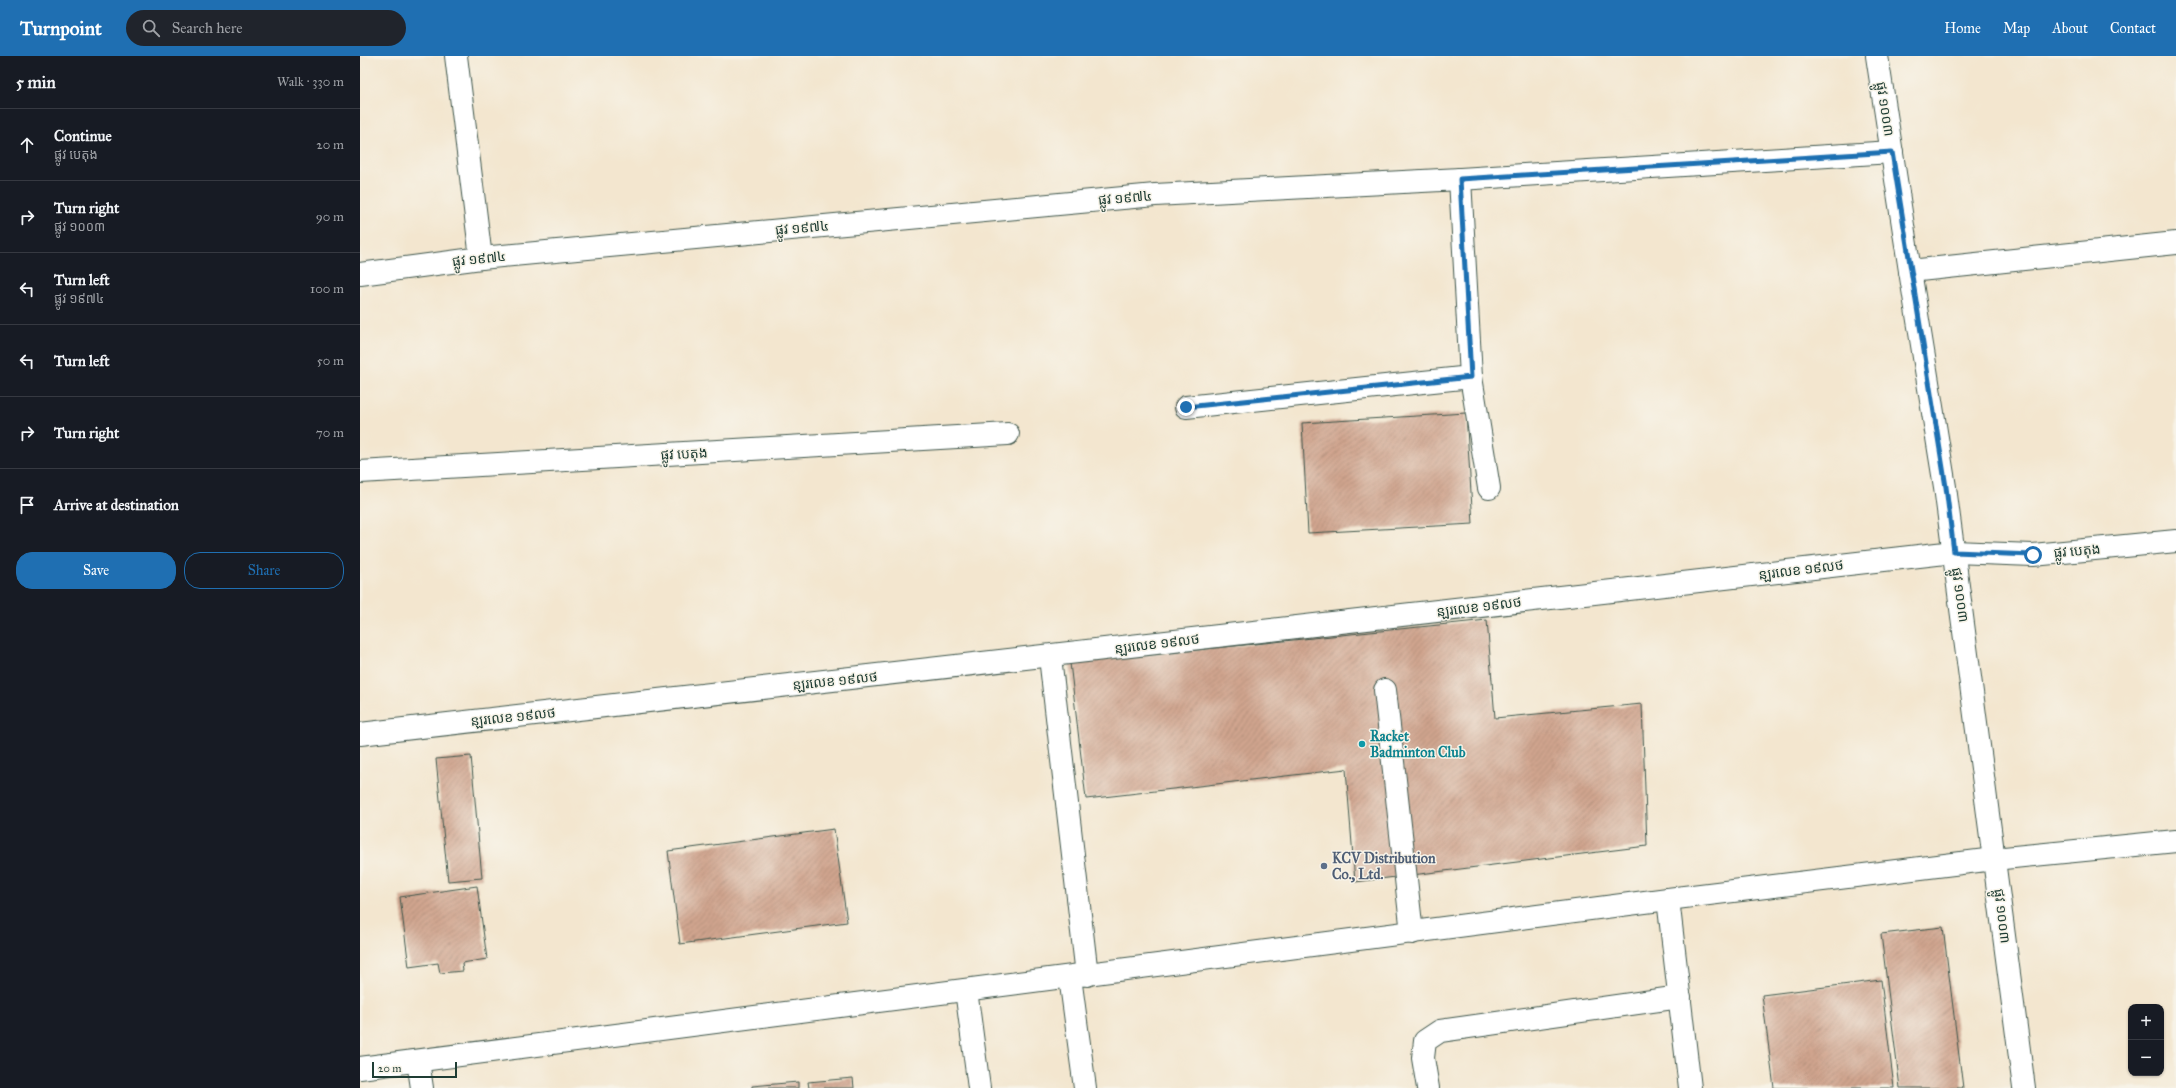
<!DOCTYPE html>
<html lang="en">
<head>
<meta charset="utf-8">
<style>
	:root { --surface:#171b24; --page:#20242c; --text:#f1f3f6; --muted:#9ea1a6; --line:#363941; --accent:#1f6fb2 }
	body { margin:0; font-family:"IM FELL Great Primer","Noto Sans Khmer",serif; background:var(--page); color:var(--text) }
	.controls { position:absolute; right:12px; bottom:12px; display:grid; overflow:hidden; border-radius:8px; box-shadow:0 1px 3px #0004 }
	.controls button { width:36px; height:36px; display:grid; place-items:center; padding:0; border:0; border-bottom:1px solid var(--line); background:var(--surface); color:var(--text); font:20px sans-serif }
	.scale { position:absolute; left:12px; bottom:10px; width:85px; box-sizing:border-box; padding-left:4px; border:2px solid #1f3d34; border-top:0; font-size:11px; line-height:14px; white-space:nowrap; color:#1f3d34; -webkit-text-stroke:3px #f7f3e8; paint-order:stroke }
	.stop { position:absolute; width:12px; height:12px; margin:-9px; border:3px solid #1f6fb2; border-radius:50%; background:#fff }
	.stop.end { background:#1f6fb2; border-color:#fff; box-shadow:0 1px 4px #0008 }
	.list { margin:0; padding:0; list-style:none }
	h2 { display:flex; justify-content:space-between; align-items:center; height:52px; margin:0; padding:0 16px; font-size:17px }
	h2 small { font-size:13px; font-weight:400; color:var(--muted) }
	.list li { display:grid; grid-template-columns:26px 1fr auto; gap:12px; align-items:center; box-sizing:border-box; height:72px; padding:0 16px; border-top:1px solid var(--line) }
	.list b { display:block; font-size:15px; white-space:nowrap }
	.list p { margin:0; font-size:13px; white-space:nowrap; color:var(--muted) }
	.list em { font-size:13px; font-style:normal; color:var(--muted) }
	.actions { display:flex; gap:8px; padding:12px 16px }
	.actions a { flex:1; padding:9px 0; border:1px solid var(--accent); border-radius:16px; text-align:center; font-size:14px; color:var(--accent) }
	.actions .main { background:var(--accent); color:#fff }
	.icon { flex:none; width:22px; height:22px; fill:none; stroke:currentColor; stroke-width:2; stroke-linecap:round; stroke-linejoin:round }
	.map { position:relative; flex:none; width:1816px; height:1032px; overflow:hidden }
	header { display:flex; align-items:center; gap:24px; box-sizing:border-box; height:56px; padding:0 20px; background:var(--accent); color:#fff }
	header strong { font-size:19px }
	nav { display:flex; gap:22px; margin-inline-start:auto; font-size:14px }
	.search { width:280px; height:36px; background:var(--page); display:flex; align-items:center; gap:10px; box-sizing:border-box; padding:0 14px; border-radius:22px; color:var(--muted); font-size:15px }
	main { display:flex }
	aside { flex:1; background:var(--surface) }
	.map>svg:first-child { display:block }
	.building { fill:url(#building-hatch) }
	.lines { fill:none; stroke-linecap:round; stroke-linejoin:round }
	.minor-casing { stroke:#3f564b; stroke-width:24 }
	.minor { stroke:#fff; stroke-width:22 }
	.route { stroke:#1f6fb2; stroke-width:5 }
	.culture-dot { fill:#0f9aa8; stroke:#f7f3e8; stroke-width:1.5 }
	.service-dot { fill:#5c6f8a; stroke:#f7f3e8; stroke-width:1.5 }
	.labels { text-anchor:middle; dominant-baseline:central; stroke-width:3; stroke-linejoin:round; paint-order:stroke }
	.street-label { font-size:14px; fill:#1f3d34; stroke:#f7f3e8 }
	.culture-label { font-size:14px; font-weight:bold; fill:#0d838f; stroke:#f7f3e8; text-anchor:start }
	.service-label { font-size:14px; font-weight:bold; fill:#4e5e75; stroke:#f7f3e8; text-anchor:start }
</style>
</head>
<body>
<header>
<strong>Turnpoint</strong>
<div class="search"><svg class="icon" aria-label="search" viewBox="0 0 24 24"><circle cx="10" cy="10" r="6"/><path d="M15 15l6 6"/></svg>Search here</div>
<nav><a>Home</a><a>Map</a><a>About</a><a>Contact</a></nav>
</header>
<main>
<aside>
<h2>5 min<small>Walk · 330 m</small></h2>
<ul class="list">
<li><svg class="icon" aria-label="ahead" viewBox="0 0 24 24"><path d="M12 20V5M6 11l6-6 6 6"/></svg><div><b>Continue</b><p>ផ្លូវ បេតុង</p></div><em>20 m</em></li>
<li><svg class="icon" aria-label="right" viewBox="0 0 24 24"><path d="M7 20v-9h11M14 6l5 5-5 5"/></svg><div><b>Turn right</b><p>ផ្លូវ ១០០៣</p></div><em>90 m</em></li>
<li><svg class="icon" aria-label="left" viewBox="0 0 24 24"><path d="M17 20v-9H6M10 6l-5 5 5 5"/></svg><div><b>Turn left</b><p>ផ្លូវ ១៩៧៤</p></div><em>100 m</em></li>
<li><svg class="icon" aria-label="left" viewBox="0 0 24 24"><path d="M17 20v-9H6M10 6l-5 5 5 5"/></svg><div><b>Turn left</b></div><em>50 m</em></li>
<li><svg class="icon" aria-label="right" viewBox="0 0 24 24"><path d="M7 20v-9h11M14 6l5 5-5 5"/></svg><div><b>Turn right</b></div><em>70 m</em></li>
<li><svg class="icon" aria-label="arrive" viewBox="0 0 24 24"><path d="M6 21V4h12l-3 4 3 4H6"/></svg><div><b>Arrive at destination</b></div></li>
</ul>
<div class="actions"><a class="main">Save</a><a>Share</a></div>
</aside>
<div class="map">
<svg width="1816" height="1032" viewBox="0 0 1816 1032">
	<defs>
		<pattern id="building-hatch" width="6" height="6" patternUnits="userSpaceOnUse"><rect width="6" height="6" fill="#d0a48e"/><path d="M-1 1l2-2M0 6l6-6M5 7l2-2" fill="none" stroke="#a88775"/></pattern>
	</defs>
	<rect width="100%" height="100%" fill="#f7f3e8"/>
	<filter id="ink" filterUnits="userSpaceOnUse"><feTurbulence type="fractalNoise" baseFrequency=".025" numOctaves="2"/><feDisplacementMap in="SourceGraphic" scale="8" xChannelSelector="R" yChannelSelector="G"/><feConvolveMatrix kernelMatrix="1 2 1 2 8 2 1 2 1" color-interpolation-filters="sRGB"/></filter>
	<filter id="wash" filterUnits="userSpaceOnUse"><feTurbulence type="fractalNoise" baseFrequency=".012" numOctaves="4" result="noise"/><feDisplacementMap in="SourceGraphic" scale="16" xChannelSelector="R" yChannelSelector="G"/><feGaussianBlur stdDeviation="0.9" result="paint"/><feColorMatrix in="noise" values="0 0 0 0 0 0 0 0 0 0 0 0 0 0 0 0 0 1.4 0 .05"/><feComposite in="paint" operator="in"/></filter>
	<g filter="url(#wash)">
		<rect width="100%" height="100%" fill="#f3e6cf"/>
		<g id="blocks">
			<g class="building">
				<path d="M1106 357 1113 468 948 477 942 367Z"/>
				<path d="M1127 564 1135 662 1282 648 1287 790 995 826 986 713 726 743 710 607Z"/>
				<path d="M111 700 122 822 88 825 76 703Z"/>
				<path d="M474 773 487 866 320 888 308 795Z"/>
				<path d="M117 830 127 903 102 907 103 915 80 917 78 907 49 911 40 841Z"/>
				<path d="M1583 871 1603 1032H1540L1521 878Z"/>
				<path d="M1521 924 1534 1032H1414L1402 939Z"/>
				<path d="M493 1022 494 1032H449L448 1026Z"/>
				<path d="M438 1026V1032H392V1030Z"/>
			</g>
		</g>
	</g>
	<g filter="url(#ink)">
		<use href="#blocks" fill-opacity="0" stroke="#3f564b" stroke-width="1"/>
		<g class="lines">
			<g class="minor-casing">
				<g id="minor">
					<path d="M96 0 121 202"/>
					<path d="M1517 0 1550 215 1585 431 1664 1032"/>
					<path d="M1550 215 1816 187"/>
					<path d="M0 218 121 202 795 139 1100 123 1532 96"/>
					<path d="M1111 321 1129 432"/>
					<path d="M826 351 1111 321 1100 123"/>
					<path d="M0 416 648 378"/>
					<path d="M690 601 727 919"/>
					<path d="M1025 634 1052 877"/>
					<path d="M0 678 1594 496 1673 499 1816 485"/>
					<path d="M1308 843 1330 1032"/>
					<path d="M710 921 725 1032"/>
					<path d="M606 934 619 1032"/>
					<path d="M58 1005 62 1032"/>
					<path d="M0 1012 1308 843 1634 803 1816 785"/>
					<path d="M1068 1032 1063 1002 1065 985 1080 975 1320 941"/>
				</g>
			</g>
			<use href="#minor" class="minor"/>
		</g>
	</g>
	<g class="lines" filter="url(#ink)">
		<path class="route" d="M826 351 1111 321 1100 123 1532 96 1586 431 1594 496 1673 499"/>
	</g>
	<circle class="culture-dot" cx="1002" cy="688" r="4"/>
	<circle class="service-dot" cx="964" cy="810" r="4"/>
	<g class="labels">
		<g class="street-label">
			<text transform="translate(1525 53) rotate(81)">ផ្លូវ ១០០៣</text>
			<text transform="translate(765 142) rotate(-5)">ផ្លូវ ១៩៧៤</text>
			<text transform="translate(442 172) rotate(-5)">ផ្លូវ ១៩៧៤</text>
			<text transform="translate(119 203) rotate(-6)">ផ្លូវ ១៩៧៤</text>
			<text transform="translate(324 398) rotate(-3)">ផ្លូវ បេតុង</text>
			<text transform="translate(1717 495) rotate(-5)">ផ្លូវ បេតុង</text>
			<text transform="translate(1441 514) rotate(-7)">ន្ឡរលេខ ១៩លថ</text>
			<text transform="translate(1600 539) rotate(82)">ផ្លូវ ១០០៣</text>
			<text transform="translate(1119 551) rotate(-7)">ន្ឡរលេខ ១៩លថ</text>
			<text transform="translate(797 588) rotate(-7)">ន្ឡរលេខ ១៩លថ</text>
			<text transform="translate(475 625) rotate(-6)">ន្ឡរលេខ ១៩លថ</text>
			<text transform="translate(153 661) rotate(-6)">ន្ឡរលេខ ១៩លថ</text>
			<text transform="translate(1642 860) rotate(83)">ផ្លូវ ១០០៣</text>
		</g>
		<g class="culture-label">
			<text x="1010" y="680">Racket<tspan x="1010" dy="16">Badminton Club</tspan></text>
		</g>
		<g class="service-label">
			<text x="972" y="802">KCV Distribution<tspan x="972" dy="16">Co., Ltd.</tspan></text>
		</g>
	</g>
</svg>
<div class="controls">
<button>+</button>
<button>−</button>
</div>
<div class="scale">20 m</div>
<div class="stop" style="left:1673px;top:499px"></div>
<div class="stop end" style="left:826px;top:351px"></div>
</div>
</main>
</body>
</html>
